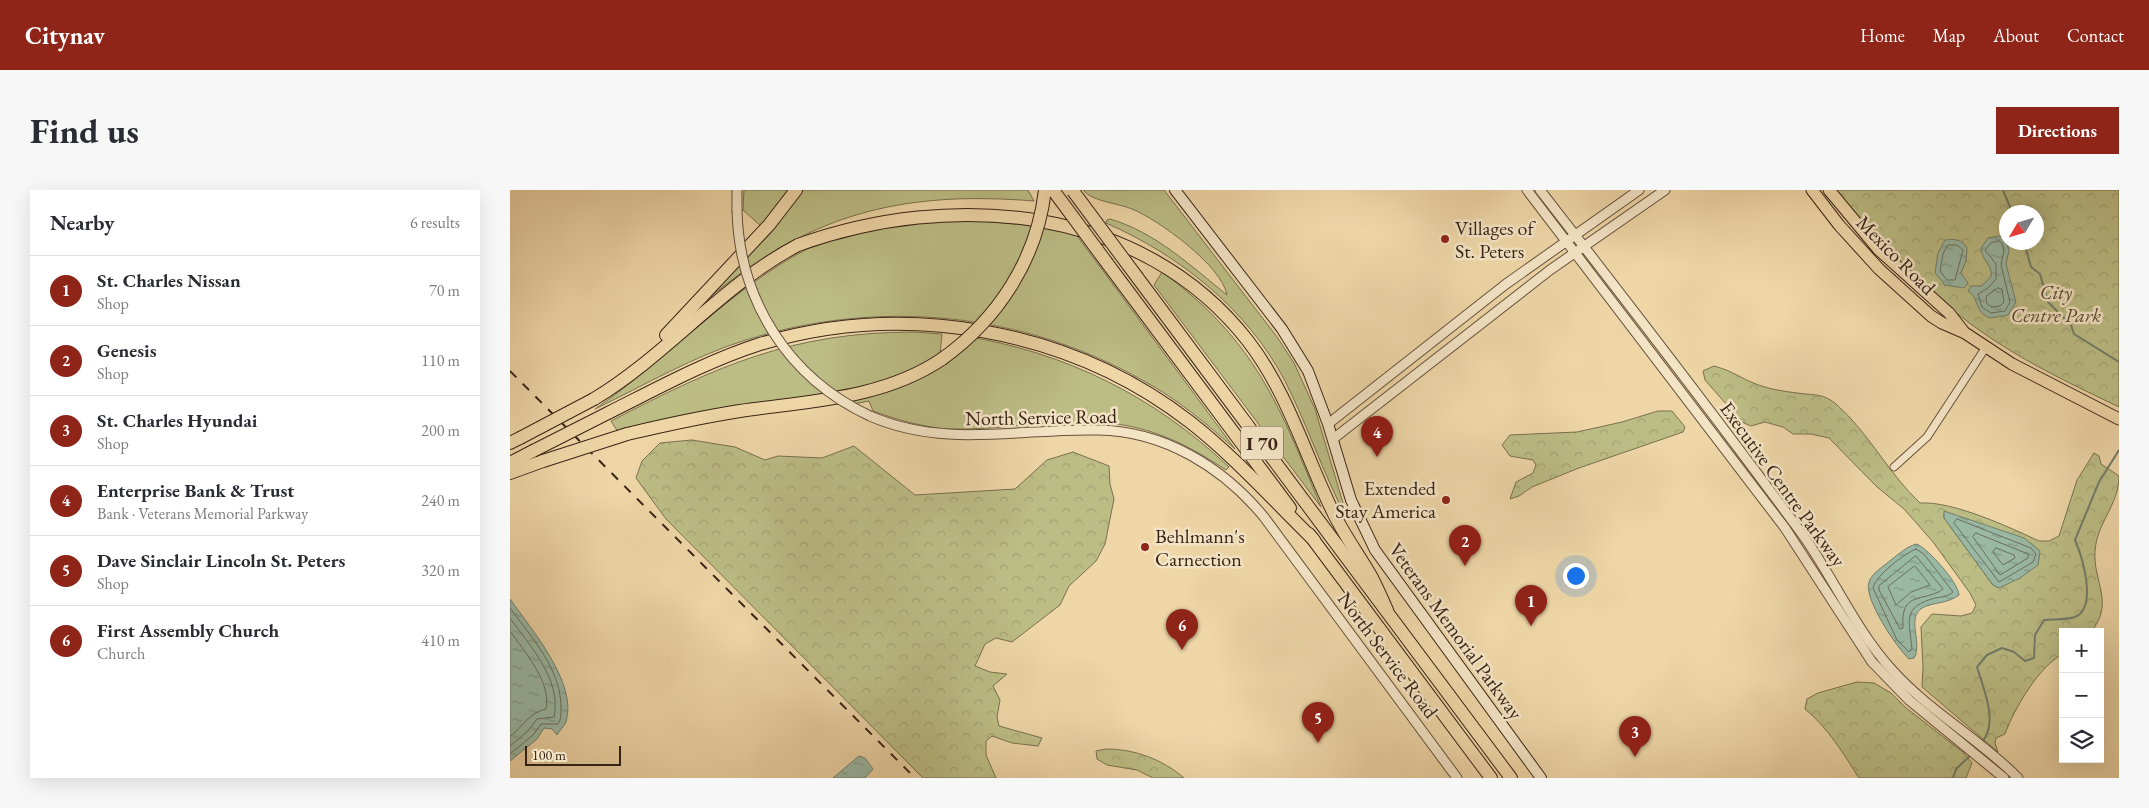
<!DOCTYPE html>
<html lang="en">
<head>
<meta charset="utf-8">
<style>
	:root { --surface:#fff; --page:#f7f7f7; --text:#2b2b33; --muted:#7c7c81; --line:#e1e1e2; --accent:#8f2418 }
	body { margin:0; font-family:"EB Garamond",serif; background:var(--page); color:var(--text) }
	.controls { position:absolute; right:15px; bottom:15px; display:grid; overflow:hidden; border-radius:0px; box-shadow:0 5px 20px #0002 }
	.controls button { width:45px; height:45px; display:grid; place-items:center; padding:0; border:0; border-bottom:1px solid var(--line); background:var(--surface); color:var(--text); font:25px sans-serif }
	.compass { position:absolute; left:1489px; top:15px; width:45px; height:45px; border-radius:50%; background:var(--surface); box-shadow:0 5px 20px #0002; rotate:232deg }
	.scale { position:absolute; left:15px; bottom:12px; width:96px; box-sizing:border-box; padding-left:5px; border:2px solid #392315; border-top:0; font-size:14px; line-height:18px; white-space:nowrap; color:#392315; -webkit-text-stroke:4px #f4e4c6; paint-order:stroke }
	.you { position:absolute; left:1065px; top:385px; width:18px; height:18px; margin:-12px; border:4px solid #fff; border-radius:50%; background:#1a73e8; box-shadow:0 0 0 8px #1a73e833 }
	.badge { display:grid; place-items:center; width:32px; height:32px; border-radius:50%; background:var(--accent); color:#fff; font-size:16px; font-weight:700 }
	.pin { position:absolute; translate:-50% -41px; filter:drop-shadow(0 1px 2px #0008) }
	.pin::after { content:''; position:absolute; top:26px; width:18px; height:15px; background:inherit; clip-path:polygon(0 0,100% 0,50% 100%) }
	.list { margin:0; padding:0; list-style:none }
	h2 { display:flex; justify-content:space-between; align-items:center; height:65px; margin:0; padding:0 20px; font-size:21px }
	h2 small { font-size:16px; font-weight:400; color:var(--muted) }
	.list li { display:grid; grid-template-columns:32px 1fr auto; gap:15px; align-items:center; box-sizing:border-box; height:70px; padding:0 20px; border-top:1px solid var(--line) }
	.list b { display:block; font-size:19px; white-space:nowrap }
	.list p { margin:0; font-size:16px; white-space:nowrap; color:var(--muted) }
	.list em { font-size:16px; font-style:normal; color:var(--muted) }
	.icon { flex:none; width:28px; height:28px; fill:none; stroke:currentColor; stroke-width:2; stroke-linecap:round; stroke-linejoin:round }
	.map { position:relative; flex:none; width:1609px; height:588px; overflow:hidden; border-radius:0px }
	header { display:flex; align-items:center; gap:30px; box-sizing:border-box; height:70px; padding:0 25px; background:var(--accent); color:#fff }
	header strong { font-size:24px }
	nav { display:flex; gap:28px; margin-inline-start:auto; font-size:18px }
	.intro { display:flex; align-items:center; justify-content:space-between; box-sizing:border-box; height:120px; padding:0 30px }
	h1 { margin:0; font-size:35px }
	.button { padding:12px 22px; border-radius:0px; background:var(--accent); color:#fff; font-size:18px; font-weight:700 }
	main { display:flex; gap:30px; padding:0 30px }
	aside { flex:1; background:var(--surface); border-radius:0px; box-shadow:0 5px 20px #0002 }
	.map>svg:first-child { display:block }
	.grass { fill:#bcbd85; stroke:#7a704d }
	.forest { fill:url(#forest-crowns); stroke:#7a704d; fill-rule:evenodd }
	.water { fill:url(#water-ripples); stroke:#737d6b }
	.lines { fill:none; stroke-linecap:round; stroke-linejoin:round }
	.shore { stroke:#6a6e5d; stroke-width:1 }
	.stream { stroke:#737d6b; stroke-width:2 }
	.minor-casing { stroke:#66503a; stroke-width:9 }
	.tertiary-casing { stroke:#66503a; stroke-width:11 }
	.secondary-casing { stroke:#392315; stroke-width:12 }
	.primary-casing { stroke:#392315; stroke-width:13 }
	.motorway-casing { stroke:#392315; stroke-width:14 }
	.minor { stroke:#f4e4c6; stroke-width:7 }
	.tertiary { stroke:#f4e4c6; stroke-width:9 }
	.secondary { stroke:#f4e4c6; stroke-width:10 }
	.primary { stroke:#eed6a7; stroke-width:11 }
	.motorway { stroke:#eed6a7; stroke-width:12 }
	.rail { stroke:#392315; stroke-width:2; stroke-dasharray:9 9; stroke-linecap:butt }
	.tertiary-bridge-casing { stroke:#66503a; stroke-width:11; stroke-linecap:butt }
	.motorway-bridge-casing { stroke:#392315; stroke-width:14; stroke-linecap:butt }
	.tertiary-bridge { stroke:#f4e4c6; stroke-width:9 }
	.motorway-bridge { stroke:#eed6a7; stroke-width:12 }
	.poi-dot { fill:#8f2418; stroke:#f4e4c6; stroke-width:2 }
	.labels { text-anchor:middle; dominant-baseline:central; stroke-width:5; stroke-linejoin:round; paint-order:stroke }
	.shield { fill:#f4e4c6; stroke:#715d4a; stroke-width:1 }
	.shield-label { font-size:19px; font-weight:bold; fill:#392315 }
	.poi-label { font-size:20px; fill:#392315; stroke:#f4e4c6; text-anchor:start }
	.street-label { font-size:20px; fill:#392315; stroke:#f4e4c6 }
	.park-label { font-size:20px; font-style:italic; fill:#5a4a31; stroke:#f4e4c6 }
</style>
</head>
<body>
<header>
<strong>Citynav</strong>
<nav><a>Home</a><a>Map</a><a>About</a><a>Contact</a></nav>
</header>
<div class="intro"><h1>Find us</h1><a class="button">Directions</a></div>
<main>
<aside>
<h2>Nearby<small>6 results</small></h2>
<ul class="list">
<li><span class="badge">1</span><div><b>St. Charles Nissan</b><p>Shop</p></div><em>70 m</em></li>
<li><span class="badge">2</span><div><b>Genesis</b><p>Shop</p></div><em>110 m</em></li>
<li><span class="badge">3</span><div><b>St. Charles Hyundai</b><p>Shop</p></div><em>200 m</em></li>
<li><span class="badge">4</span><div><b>Enterprise Bank &amp; Trust</b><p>Bank · Veterans Memorial Parkway</p></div><em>240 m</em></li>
<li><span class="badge">5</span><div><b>Dave Sinclair Lincoln St. Peters</b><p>Shop</p></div><em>320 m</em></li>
<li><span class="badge">6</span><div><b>First Assembly Church</b><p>Church</p></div><em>410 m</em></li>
</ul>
</aside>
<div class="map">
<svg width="1609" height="588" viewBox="0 0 1609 588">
	<defs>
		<pattern id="forest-crowns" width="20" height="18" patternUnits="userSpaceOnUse" patternTransform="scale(1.25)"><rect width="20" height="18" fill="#bcbd85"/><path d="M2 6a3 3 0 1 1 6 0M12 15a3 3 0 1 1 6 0" fill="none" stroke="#a2a272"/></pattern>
		<pattern id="water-ripples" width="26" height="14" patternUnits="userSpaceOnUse" patternTransform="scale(1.25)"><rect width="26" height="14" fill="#9ab9a5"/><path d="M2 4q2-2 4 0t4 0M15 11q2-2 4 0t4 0" fill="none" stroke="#7f9685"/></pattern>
	</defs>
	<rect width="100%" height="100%" fill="#eed6a7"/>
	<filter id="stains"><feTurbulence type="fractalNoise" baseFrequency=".004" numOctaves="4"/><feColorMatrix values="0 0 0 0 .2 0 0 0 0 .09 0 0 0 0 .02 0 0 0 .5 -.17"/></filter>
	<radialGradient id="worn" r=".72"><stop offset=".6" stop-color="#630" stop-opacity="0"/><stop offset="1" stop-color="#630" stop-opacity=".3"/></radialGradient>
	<g class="grass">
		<path d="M234 0H281L252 37 233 20Z"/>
		<path d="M290 0H518L524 11C389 0 296 25 193 113Z"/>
		<path d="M573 0H654L767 147 784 173 805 219 833 313 830 315C810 274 795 230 774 189 736 118 669 65 596 33L597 30 600 29C645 42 681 76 717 105 712 76 649 30 622 19 608 13 583 12 573 0Z"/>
		<path d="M401 25 562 39 725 259C697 234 667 209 634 191 512 122 370 108 236 150 184 166 135 195 85 219 157 170 221 98 297 59 330 42 366 35 401 25Z"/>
		<path d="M652 82C745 150 769 214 811 317L644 95Z"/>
		<path d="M404 142 432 144 430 165 422 171 368 195 108 242 101 231C207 176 282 142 404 142Z"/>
		<path d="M454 146C555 162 644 206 719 277L716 280C680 256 641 236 596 233 543 228 489 241 436 239 410 236 387 230 363 221L359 211 344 214 342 211 437 173 451 162Z"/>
	</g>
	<g class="forest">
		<path d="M1323 0H1609V217C1559 193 1508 169 1462 135 1409 96 1366 49 1323 0ZM1496 22H1526V52H1496Z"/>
		<path d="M1204 176C1223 181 1230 188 1246 194 1261 200 1279 202 1295 204 1308 205 1315 205 1326 214 1359 243 1378 283 1410 313 1443 311 1499 337 1529 351H1539L1549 346 1567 290 1584 263 1589 266 1591 274 1609 286C1609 315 1587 332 1585 361 1583 393 1605 412 1581 442H1553V464C1529 476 1504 519 1495 544L1486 548 1485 553 1488 562 1412 497 1413 477 1411 437 1422 424 1451 426 1462 423 1466 415 1460 403 1423 352 1394 319 1366 296 1319 248 1301 244H1283L1273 237 1255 232 1241 236 1232 232 1195 190 1193 181ZM1434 324 1489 398 1483 395 1434 328Z"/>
		<path d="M1148 221H1162L1175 237 1173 242 1069 278 1022 297 1009 306 1000 309 1006 292 1023 283 1026 275 1023 270 1000 266 992 255 1000 245 1067 242 1112 232Z"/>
		<path d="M182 250 225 257 255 270 268 266 312 268 344 256 405 305 505 299 537 270 563 262 599 276 600 294 604 309 595 354 586 371 559 396 550 415 502 452 486 448 475 454 465 476 480 482 497 484 483 496 490 510 487 527 489 536 532 548 528 556 502 553 482 546 476 551V565L486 588H413L156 329 126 288 132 271 150 253Z"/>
		<path d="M1347 492 1364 493 1381 503 1395 517 1454 563 1462 573 1456 588H1349C1333 563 1318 538 1295 519L1297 509 1308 503Z"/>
		<path d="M596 559C624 559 652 569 674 588H643L627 580 597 575 587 569 586 561Z"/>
	</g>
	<g class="water">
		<path d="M1489 46 1494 48 1497 53 1499 60 1496 74 1506 112 1498 125 1480 128C1463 121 1470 108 1458 101L1461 96H1471L1481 87C1483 74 1471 70 1471 58L1478 48Z"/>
		<path d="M1435 50C1445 49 1452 49 1457 58L1456 71 1451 83 1458 93 1454 98 1435 95 1425 83 1428 63Z"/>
		<path d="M1434 321 1514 348 1530 361 1528 375 1510 388 1489 398 1483 395 1434 328Z"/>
		<path d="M1407 354C1419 360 1448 392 1449 405 1431 419 1402 407 1405 438 1406 447 1409 461 1404 468L1399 469C1387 458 1353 408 1359 392 1362 383 1374 376 1381 370 1389 364 1397 356 1407 354Z"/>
		<path d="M0 409C21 439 68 493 56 532 54 536 49 541 47 545L42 539 34 538 27 549 0 571Z"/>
		<path d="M349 566 355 568 363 579 355 588H323Z"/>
	</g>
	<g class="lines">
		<g class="shore">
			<path d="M1489 51 1492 53 1494 60 1491 75 1500 112 1495 121 1481 123 1472 117 1468 104 1478 98 1486 89V74L1475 60 1481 53Z"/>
			<path d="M1438 55H1447L1453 60 1445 90H1437L1430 81 1433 64Z"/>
			<path d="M1488 98 1492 99 1494 112 1490 116 1482 117 1477 114 1476 107Z"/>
			<path d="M1447 329 1521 358 1526 364 1523 372 1489 392 1444 333Z"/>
			<path d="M1466 343 1518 364V368L1490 385 1463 347Z"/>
			<path d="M1486 358 1504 365 1505 368 1493 375 1483 362Z"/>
			<path d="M1406 359 1414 364 1443 402C1439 406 1432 407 1425 408 1392 417 1399 430 1402 459L1399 462 1387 450 1363 398C1365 386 1395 363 1406 359Z"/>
			<path d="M1406 366 1433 399C1415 413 1390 399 1393 438L1390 439 1369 400V396Z"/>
			<path d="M1405 376 1420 395 1401 402 1386 415 1378 397Z"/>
			<path d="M0 418C22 448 52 480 51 520 51 525 51 530 48 534H31L23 545 0 564"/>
			<path d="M0 428C20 456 52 490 44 527L27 529 18 541 0 556"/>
			<path d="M0 441C14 461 42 493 36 519 20 522 13 536 0 547"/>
		</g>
		<g class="stream">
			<path d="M1493 0 1502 22"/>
			<path d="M1514 52 1521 77 1530 84 1538 112 1561 135 1564 144 1609 172"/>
			<path d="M1472 552C1489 532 1473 498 1467 477L1477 465 1492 458 1504 462 1515 471 1524 468 1525 445 1534 430C1543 429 1557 430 1565 427 1588 417 1572 366 1565 350L1589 292 1609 260"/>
			<path d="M1443 588 1446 579 1461 565"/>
		</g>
		<g class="minor-casing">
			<path id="minor" d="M1384 277 1417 247 1476 157"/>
		</g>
		<g class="tertiary-casing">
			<g id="tertiary">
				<path d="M1017 0 1275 338 1362 472 1399 510 1494 588"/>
				<path d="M1030 0C1118 113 1205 226 1290 341 1323 386 1345 440 1383 481 1420 522 1470 549 1508 588"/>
				<path d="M227 20V0"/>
				<path d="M360 226C436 259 509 238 588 240 654 241 713 277 754 327L947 588"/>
				<path d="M818 234 996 94 1129 0"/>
				<path d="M823 249 1040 80 1155 0"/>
			</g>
		</g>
		<g class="secondary-casing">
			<path id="secondary" d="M665 0 772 139 798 181 818 234 841 310 865 360 1031 588"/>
		</g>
		<g class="primary-casing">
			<g id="primary">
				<path d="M1302 0 1329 35 1369 79 1421 126 1432 133 1455 143 1502 174 1609 229"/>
				<path d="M1319 0 1369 60 1439 123 1453 141"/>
			</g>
		</g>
		<g class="motorway-casing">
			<g id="motorway">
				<path d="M597 73 780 318"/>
				<path d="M627 87 1001 588"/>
				<path d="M156 145 259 35 286 0"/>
				<path d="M84 209C157 165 212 95 288 55 441 0 631 14 738 151 778 203 795 265 823 322 834 345 849 365 861 386 867 397 872 409 877 420"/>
				<path d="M98 223C148 198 197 171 250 154 396 110 560 139 680 232 725 267 764 311 804 350"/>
				<path d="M117 244C155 235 192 227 230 221 299 211 373 209 432 169"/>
				<path d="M0 253 10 248"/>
				<path d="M0 273 23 261"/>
				<path d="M0 283 33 271"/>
				<path d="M799 344 981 588"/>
			</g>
		</g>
		<use href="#minor" class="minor"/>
		<use href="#tertiary" class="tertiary"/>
		<use href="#secondary" class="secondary"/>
		<use href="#primary" class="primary"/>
		<use href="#motorway" class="motorway"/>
		<path class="rail" d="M0 181 405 588"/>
		<g class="tertiary-bridge-casing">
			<path id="tertiary-bridge" d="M227 20C229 110 278 188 360 226"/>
		</g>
		<g class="motorway-bridge-casing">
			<g id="motorway-bridge">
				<path d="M543 0 597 73"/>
				<path d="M563 1 627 87"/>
				<path d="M432 169C488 129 527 69 535 0"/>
				<path d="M10 248 84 209"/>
				<path d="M23 261 98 223"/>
				<path d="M33 271 117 244"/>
			</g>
		</g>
		<use href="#tertiary-bridge" class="tertiary-bridge"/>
		<use href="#motorway-bridge" class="motorway-bridge"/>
	</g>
	<g class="poi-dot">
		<circle cx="935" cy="49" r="5"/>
		<circle cx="936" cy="310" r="5"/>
		<circle cx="635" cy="357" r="5"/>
	</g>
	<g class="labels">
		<rect class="shield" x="731" y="236.5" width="42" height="33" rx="4"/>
		<g class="shield-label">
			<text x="752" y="253">I 70</text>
		</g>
		<g class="poi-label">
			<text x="945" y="38">Villages of<tspan x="945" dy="23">St. Peters</tspan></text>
			<text x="926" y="298" text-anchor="end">Extended<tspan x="926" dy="23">Stay America</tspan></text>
			<text x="645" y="346">Behlmann's<tspan x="645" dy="23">Carnection</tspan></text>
		</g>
		<g class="street-label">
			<text transform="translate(1386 65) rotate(45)">Mexico Road</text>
			<text transform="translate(531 227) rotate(-1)">North Service Road</text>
			<text transform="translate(1273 294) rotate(54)">Executive Centre Parkway</text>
			<text transform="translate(946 441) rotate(54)">Veterans Memorial Parkway</text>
			<text transform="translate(878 465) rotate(53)">North Service Road</text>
		</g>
		<g class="park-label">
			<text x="1546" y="102">City<tspan x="1546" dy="23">Centre Park</tspan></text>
		</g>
	</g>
	<rect width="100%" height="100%" filter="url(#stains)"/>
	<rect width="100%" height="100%" fill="url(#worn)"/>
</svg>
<div class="controls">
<button>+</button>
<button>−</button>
<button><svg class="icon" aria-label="layers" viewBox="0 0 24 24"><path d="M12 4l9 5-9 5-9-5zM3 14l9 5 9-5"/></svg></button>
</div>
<svg class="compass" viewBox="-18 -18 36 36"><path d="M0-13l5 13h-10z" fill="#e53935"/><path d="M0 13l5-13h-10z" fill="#7c7c81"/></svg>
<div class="scale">100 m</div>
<div class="you"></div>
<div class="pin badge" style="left:1021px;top:436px">1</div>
<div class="pin badge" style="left:955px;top:376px">2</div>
<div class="pin badge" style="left:1125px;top:567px">3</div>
<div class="pin badge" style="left:867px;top:267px">4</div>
<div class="pin badge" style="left:808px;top:553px">5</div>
<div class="pin badge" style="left:672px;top:460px">6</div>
</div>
</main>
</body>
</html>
